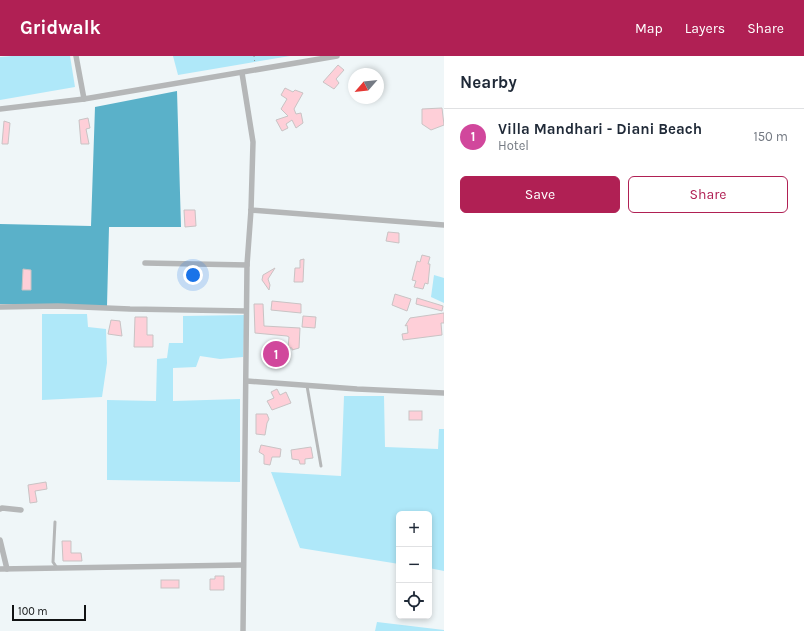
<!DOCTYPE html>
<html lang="en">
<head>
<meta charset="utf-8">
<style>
	:root { --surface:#fff; --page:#f2f2f3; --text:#1f2937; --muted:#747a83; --line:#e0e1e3; --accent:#b02054 }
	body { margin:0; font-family:Karla,sans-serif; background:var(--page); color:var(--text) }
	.controls { position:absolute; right:12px; bottom:12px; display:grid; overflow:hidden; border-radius:6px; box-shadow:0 2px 6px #0003 }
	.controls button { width:36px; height:36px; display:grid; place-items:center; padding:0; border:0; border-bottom:1px solid var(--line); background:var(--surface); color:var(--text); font:20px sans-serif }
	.compass { position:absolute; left:348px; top:12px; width:36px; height:36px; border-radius:50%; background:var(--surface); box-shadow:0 2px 6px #0003; rotate:242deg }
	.scale { position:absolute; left:12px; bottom:10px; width:74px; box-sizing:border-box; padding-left:4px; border:2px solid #111314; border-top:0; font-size:11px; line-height:14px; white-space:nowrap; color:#111314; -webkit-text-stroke:3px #eff6f8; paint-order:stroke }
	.you { position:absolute; left:193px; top:219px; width:14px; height:14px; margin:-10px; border:3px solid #fff; border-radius:50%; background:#1a73e8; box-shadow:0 0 0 6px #1a73e833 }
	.badge { display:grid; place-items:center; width:26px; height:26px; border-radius:50%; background:var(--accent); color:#fff; font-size:13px; font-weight:700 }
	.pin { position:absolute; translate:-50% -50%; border:2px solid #fff; box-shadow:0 1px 4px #0006 }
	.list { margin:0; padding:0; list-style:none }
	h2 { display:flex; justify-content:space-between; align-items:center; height:52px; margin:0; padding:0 16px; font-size:17px }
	h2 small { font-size:13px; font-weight:400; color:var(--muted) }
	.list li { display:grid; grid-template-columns:26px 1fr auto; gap:12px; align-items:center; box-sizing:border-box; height:56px; padding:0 16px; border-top:1px solid var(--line) }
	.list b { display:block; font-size:15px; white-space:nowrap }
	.list p { margin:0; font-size:13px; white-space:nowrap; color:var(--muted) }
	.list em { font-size:13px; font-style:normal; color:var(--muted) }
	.actions { display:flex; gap:8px; padding:12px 16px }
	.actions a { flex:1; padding:9px 0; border:1px solid var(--accent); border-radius:6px; text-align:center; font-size:14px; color:var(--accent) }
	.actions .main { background:var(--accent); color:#fff }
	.icon { flex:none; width:22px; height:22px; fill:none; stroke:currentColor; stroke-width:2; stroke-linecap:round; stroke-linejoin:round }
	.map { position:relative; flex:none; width:444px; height:575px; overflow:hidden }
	header { display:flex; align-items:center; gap:24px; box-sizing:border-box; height:56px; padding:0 20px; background:var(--accent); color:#fff }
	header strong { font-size:19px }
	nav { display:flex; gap:22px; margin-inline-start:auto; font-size:14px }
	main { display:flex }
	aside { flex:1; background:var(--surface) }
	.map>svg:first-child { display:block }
	.green { fill:#afe8f9 }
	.water { fill:#5ab1c9 }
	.building { fill:#fecfd8; stroke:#c9c3c4 }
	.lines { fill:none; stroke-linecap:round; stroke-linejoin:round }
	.path { stroke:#8c9193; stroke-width:1; stroke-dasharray:1 3; stroke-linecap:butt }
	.service { stroke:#b5b7b8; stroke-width:3 }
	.minor { stroke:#b5b7b8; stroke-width:5.5 }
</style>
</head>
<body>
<header>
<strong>Gridwalk</strong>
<nav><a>Map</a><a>Layers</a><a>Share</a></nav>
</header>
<main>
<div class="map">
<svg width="444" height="575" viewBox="0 0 444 575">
	<rect width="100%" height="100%" fill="#eff6f8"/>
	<g class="green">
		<path d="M12 0H70L75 31 0 44V1Z"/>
		<path d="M173 0H290L178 19Z"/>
		<path d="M434 219 444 222V247L431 241Z"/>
		<path d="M42 258H87L88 271 106 273 107 307 102 341 42 344Z"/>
		<path d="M245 259 243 301 220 303 200 300 196 311 173 312V345L240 343V426L107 424V344L156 345 157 303 167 302 169 287H183V260Z"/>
		<path d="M344 340H384L385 391 438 393 439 373H444V515L429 512V458H399V508L300 492 271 416 341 420Z"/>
		<path d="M377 566 444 574V575H375Z"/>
	</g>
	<path class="water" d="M177 35 181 171H109L107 250 0 248V168L91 170 95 51Z"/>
	<g class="building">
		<path d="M338 9 344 14 336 23 339 27 334 33 323 26Z"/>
		<path d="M285 32 293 36 295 34 303 37 294 53 296 58 301 57 303 67 296 72 292 64 286 68 288 72 282 75 276 64 288 60 281 53 287 43 281 39Z"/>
		<path d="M442 52 444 69 431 74 422 68V53Z"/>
		<path d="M88 62 90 72 86 73 89 88H81L79 64Z"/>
		<path d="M4 65 10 67 8 88H2Z"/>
		<path d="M184 154H195L196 170 185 171Z"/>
		<path d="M388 176 399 177V187L386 185Z"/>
		<path d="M422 199 430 201 428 208H430L428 228 425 227 423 233 414 231 416 225 412 224 417 205 420 206Z"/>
		<path d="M304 203 303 226H294L295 212H300V204Z"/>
		<path d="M275 212 268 223 270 229 269 234 262 224 263 219Z"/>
		<path d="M23 213 31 214V234H22Z"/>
		<path d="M395 238 411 243 407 255 392 249Z"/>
		<path d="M417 242 443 250 442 255 416 248Z"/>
		<path d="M272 245 301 248V257L271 254Z"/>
		<path d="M254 248H263L264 270 300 272 299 292 292 294V292H288L289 281 287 280 255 277Z"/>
		<path d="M444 257V267H441L442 279 403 284 402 278 408 277 407 269 405 270 410 262Z"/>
		<path d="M303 260 316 261 315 272 302 271Z"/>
		<path d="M135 261H147V279H153V291H134Z"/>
		<path d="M111 264 120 265 122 280 108 278Z"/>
		<path d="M277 333 280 339 286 336 291 347 272 354 267 345 274 342 271 336Z"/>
		<rect x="409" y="355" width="13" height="9"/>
		<path d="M256 358H267L269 363 267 367 265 379 256 378Z"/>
		<path d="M261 389 281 393 280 401H272L270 409 264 408V399L259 396Z"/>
		<path d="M311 391 313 402 305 403V408H300L299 404 292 403 291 394Z"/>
		<path d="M46 426 47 433 35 435 37 446 30 447 28 429Z"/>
		<path d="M62 485H71V497H81L82 505H63Z"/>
		<path d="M215 520H224V534H210V523H215Z"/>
		<rect x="161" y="524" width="18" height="8"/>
	</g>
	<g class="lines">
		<path class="path" d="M254 0 255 8"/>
		<g class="service">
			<path d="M307 330 321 410"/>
			<path d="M55 466 53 506 57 512"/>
		</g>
		<g class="minor">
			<path d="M76 0 84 43 337 0"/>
			<path d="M242 17 253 86 251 154 247 209 243 575"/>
			<path d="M0 53 84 43"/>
			<path d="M251 154 444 169"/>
			<path d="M145 207 247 209"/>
			<path d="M0 251 58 250 130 253 246 255"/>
			<path d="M247 325 357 333 444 337"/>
			<path d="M0 453 2 452 21 454"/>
			<path d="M0 484 7 513"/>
			<path d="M0 513 243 509"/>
		</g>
	</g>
</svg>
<div class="controls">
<button>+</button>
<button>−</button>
<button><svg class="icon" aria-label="locate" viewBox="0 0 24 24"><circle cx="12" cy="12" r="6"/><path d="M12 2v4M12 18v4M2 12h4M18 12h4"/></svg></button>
</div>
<svg class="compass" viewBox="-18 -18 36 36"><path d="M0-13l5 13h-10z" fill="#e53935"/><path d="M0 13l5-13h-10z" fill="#747a83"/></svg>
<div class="scale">100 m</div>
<div class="you"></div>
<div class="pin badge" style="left:276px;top:298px;background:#d1479c">1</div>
</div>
<aside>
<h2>Nearby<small></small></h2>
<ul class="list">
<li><span class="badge" style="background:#d1479c">1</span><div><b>Villa Mandhari - Diani Beach</b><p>Hotel</p></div><em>150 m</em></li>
</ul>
<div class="actions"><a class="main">Save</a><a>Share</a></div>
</aside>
</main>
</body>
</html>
